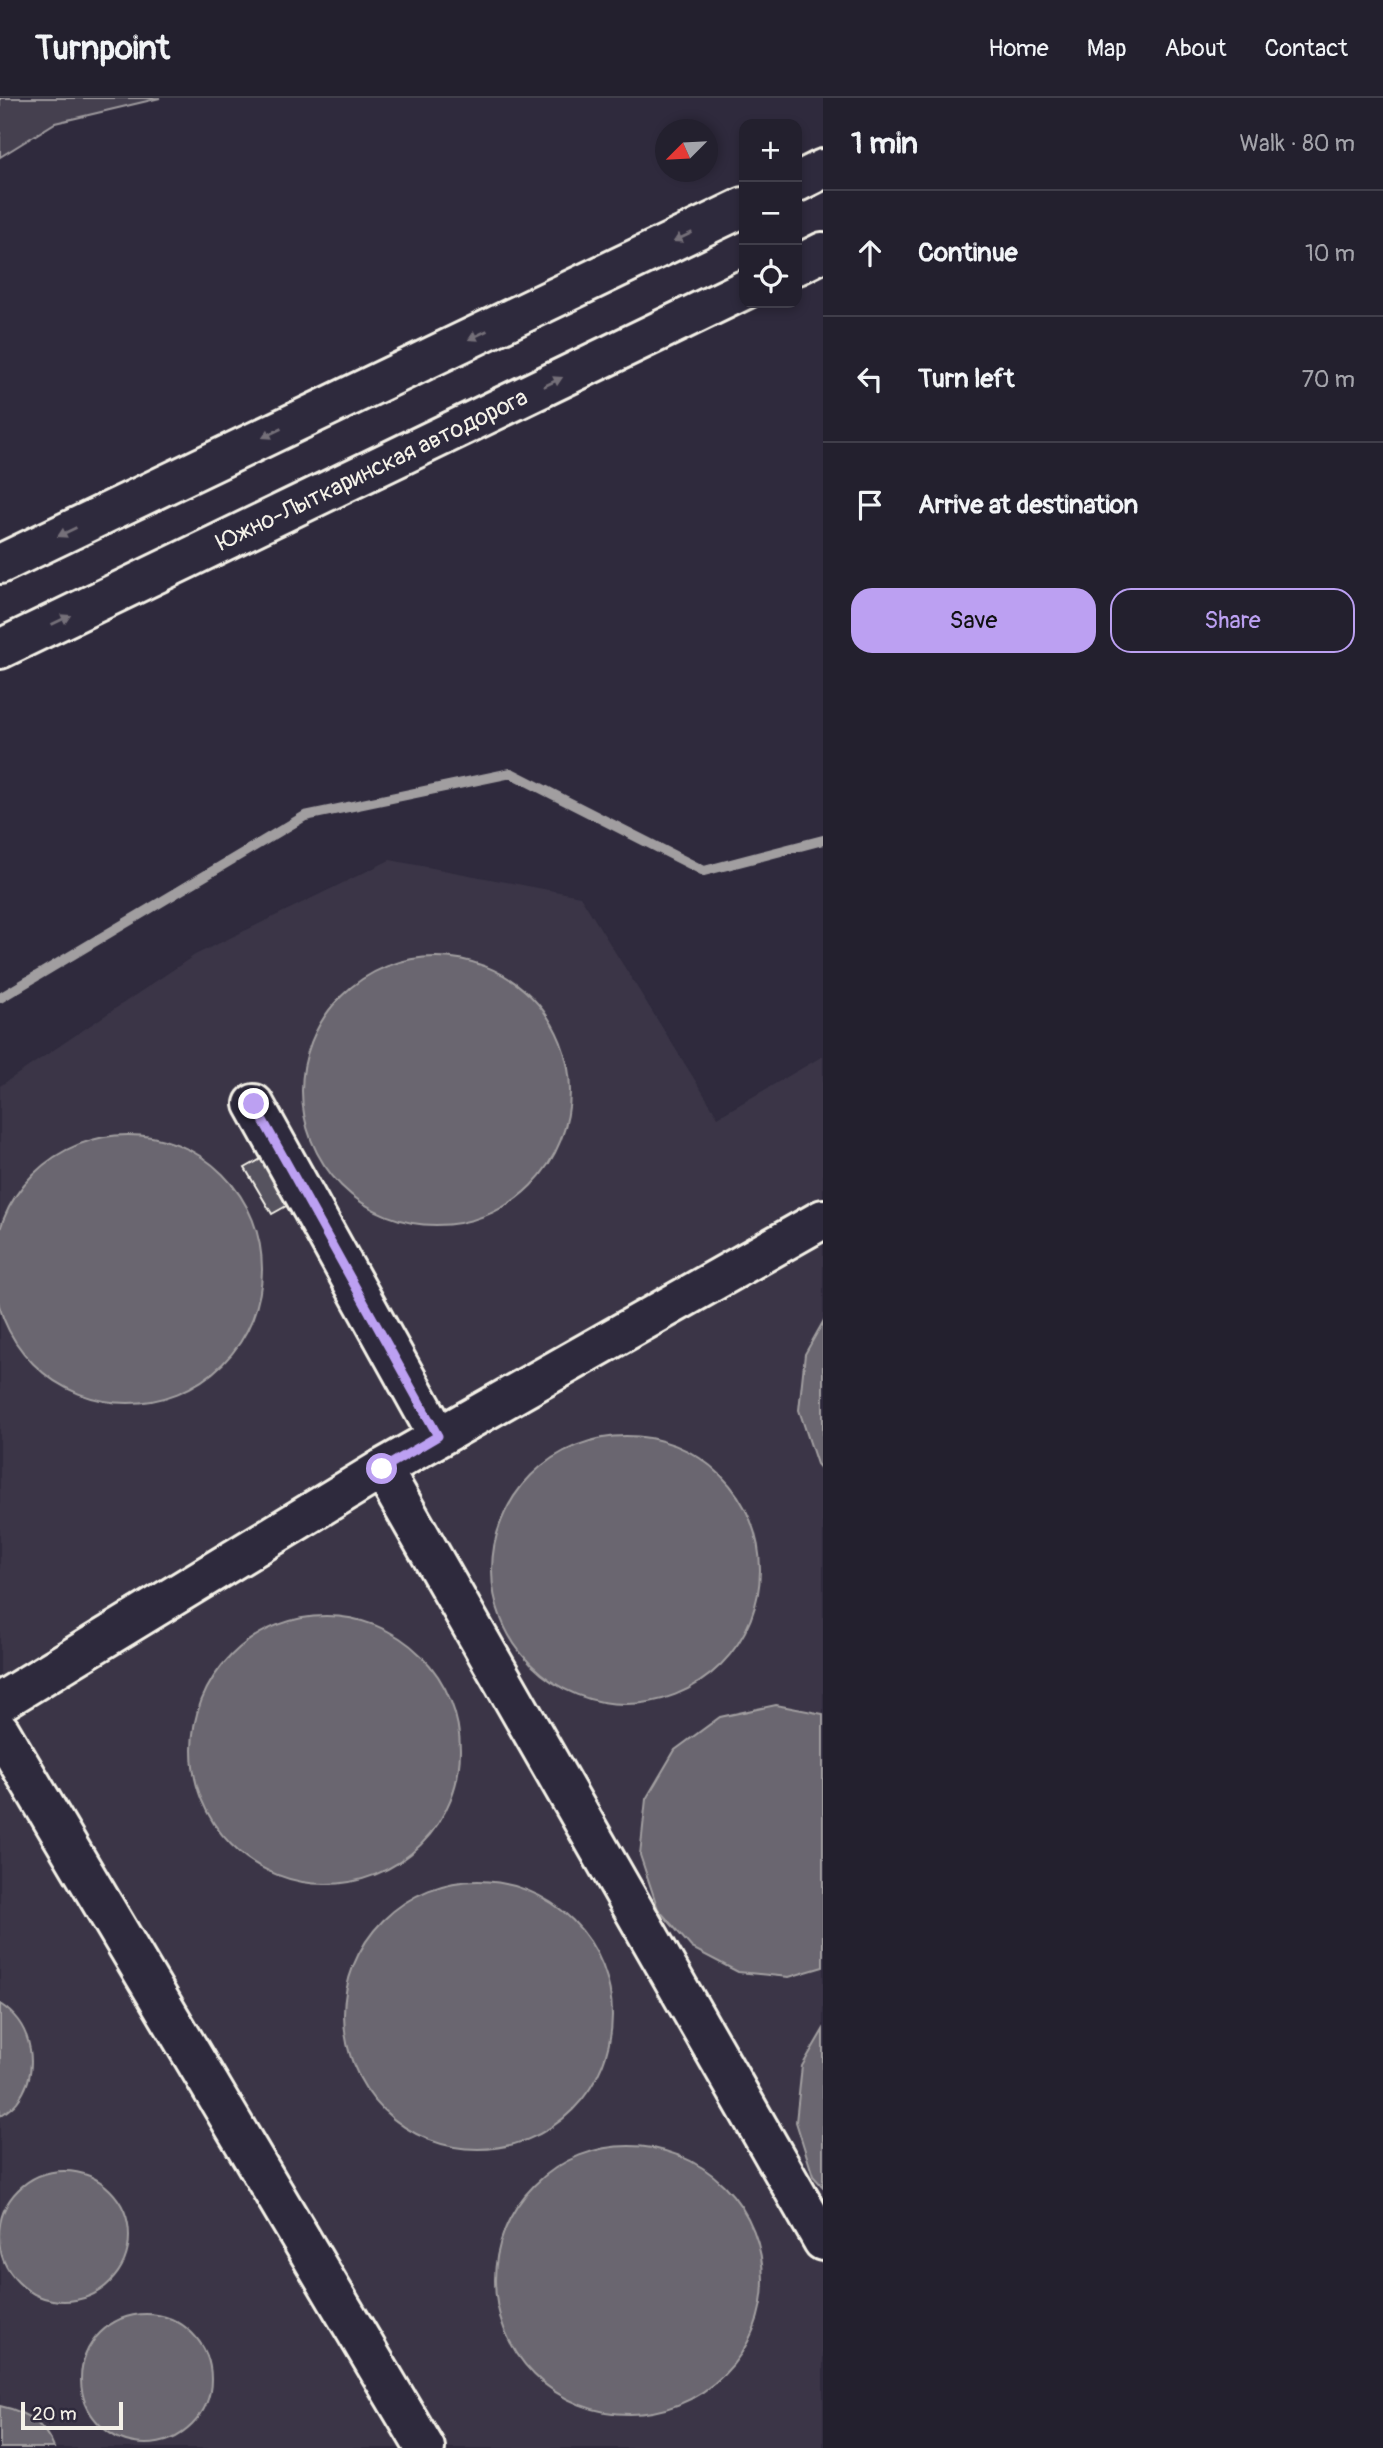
<!DOCTYPE html>
<html lang="en">
<head>
<meta charset="utf-8">
<style>
	:root { --surface:#23202e; --page:#2b2836; --text:#f1f3f6; --muted:#a3a3aa; --line:#403e4a; --accent:#bca0f2 }
	body { margin:0; font-family:Pangolin,sans-serif; background:var(--page); color:var(--text) }
	.controls { position:absolute; right:21px; top:21px; display:grid; overflow:hidden; border-radius:14px; box-shadow:0 4px 10px #0003 }
	.controls button { width:63px; height:63px; display:grid; place-items:center; padding:0; border:0; border-bottom:2px solid var(--line); background:var(--surface); color:var(--text); font:35px sans-serif }
	.compass { position:absolute; left:655px; top:21px; width:63px; height:63px; border-radius:50%; background:var(--surface); box-shadow:0 4px 10px #0003; rotate:246deg }
	.scale { position:absolute; left:21px; bottom:18px; width:102px; box-sizing:border-box; padding-left:7px; border:4px solid #f4f1e8; border-top:0; font-size:19px; line-height:24px; white-space:nowrap; color:#f4f1e8; -webkit-text-stroke:5px #2f2a3d; paint-order:stroke }
	.stop { position:absolute; width:21px; height:21px; margin:-16px; border:5px solid #bca0f2; border-radius:50%; background:#fff }
	.stop.end { background:#bca0f2; border-color:#fff; box-shadow:0 2px 7px #0008 }
	.list { margin:0; padding:0; list-style:none }
	h2 { display:flex; justify-content:space-between; align-items:center; height:91px; margin:0; padding:0 28px; font-size:30px }
	h2 small { font-size:23px; font-weight:400; color:var(--muted) }
	.list li { display:grid; grid-template-columns:46px 1fr auto; gap:21px; align-items:center; box-sizing:border-box; height:126px; padding:0 28px; border-top:2px solid var(--line) }
	.list b { display:block; font-size:26px; white-space:nowrap }
	.list em { font-size:23px; font-style:normal; color:var(--muted) }
	.actions { display:flex; gap:14px; padding:21px 28px }
	.actions a { flex:1; padding:16px 0; border:2px solid var(--accent); border-radius:21px; text-align:center; font-size:24px; color:var(--accent) }
	.actions .main { background:var(--accent); color:#111 }
	.icon { flex:none; width:38px; height:38px; fill:none; stroke:currentColor; stroke-width:2; stroke-linecap:round; stroke-linejoin:round }
	.map { position:relative; flex:none; width:823px; height:2350px; overflow:hidden }
	header { display:flex; align-items:center; gap:42px; box-sizing:border-box; height:98px; padding:0 35px; background:var(--surface); border-bottom:2px solid var(--line) }
	header strong { font-size:33px }
	nav { display:flex; gap:38px; margin-inline-start:auto; font-size:24px }
	main { display:flex }
	aside { flex:1; background:var(--surface) }
	.map>svg:first-child { display:block }
	.built { fill:#3b3647 }
	.green { fill:#454050; stroke:#9c989c; stroke-width:2 }
	.water { fill:#6a6670; stroke:#a19ea0; stroke-width:2 }
	.lines { fill:none; stroke-linecap:round; stroke-linejoin:round }
	.stream { stroke:#a19ea0; stroke-width:10 }
	.building { fill:#56525f; stroke:#f4f1e8; stroke-width:2 }
	.minor-casing { stroke:#f4f1e8; stroke-width:44 }
	.major-casing { stroke:#f4f1e8; stroke-width:44 }
	.minor { stroke:#2f2a3d; stroke-width:38 }
	.major { stroke:#2f2a3d; stroke-width:38 }
	.oneway { fill:#747079 }
	.route { stroke:#bca0f2; stroke-width:9 }
	.labels { text-anchor:middle; dominant-baseline:central; stroke-width:5; stroke-linejoin:round; paint-order:stroke }
	.street-label { font-size:24px; fill:#f4f1e8; stroke:#2f2a3d }
</style>
</head>
<body>
<header>
<strong>Turnpoint</strong>
<nav><a>Home</a><a>Map</a><a>About</a><a>Contact</a></nav>
</header>
<main>
<div class="map">
<svg width="823" height="2350" viewBox="0 0 823 2350">
	<rect width="100%" height="100%" fill="#2f2a3d"/>
	<filter id="ink" filterUnits="userSpaceOnUse"><feTurbulence type="fractalNoise" baseFrequency=".0143" numOctaves="2"/><feDisplacementMap in="SourceGraphic" scale="14" xChannelSelector="R" yChannelSelector="G"/><feConvolveMatrix kernelMatrix="1 2 1 2 8 2 1 2 1" color-interpolation-filters="sRGB"/></filter>
	<g filter="url(#ink)">
		<path class="built" d="M390 762 580 798 718 1019 823 958V2350H0V988L195 857Z"/>
		<path class="green" d="M0 0H160L55 25 0 59Z"/>
		<g class="water">
			<circle cx="436" cy="993" r="134"/>
			<circle cx="128" cy="1171" r="134"/>
			<path d="M823 1224V1373L817 1366 799 1312 805 1256Z"/>
			<circle cx="626" cy="1472" r="134"/>
			<circle cx="326" cy="1652" r="134"/>
			<path d="M776 1607 823 1616V1869L789 1879 738 1874 692 1850 658 1811 640 1757 646 1701 675 1652 720 1619Z"/>
			<circle cx="478" cy="1917" r="134"/>
			<path d="M0 1906C33 1927 41 1972 17 2004 13 2009 6 2014 0 2018Z"/>
			<path d="M823 1932V2089L813 2078 796 2024 802 1968Z"/>
			<circle cx="629" cy="2182" r="134"/>
			<circle cx="64" cy="2138" r="65"/>
			<circle cx="146" cy="2281" r="65"/>
			<path d="M0 2308C24 2313 45 2326 54 2350H0Z"/>
		</g>
		<g class="lines">
			<path class="stream" d="M0 900 305 718 511 675 704 773 823 742"/>
		</g>
		<path class="building" d="M270 1056 297 1102 272 1116 245 1070Z"/>
		<g class="lines">
			<g class="minor-casing">
				<g id="minor">
					<path d="M254 1006 438 1338"/>
					<path d="M382 1371 823 2143"/>
					<path d="M0 1604 382 1371 823 1121"/>
					<path d="M0 1633 425 2350"/>
				</g>
			</g>
			<g class="major-casing">
				<g id="major">
					<path d="M797 84 823 71"/>
					<path d="M797 167 823 154"/>
					<path d="M0 466 744 109"/>
					<path id="s1" d="M0 551 744 192"/>
				</g>
			</g>
			<use href="#minor" class="minor"/>
			<use href="#major" class="major"/>
		</g>
		<defs><path id="oneway-solid" d="M-6-.8H1V-3.2L6.5 0L1 3.2V.8H-6Z" transform="scale(1.75)"/></defs>
		<g class="oneway">
			<use href="#oneway-solid" transform="translate(683 139) rotate(154)"/>
			<use href="#oneway-solid" transform="translate(478 237) rotate(154)"/>
			<use href="#oneway-solid" transform="translate(553 284) rotate(-26)"/>
			<use href="#oneway-solid" transform="translate(272 335) rotate(154)"/>
			<use href="#oneway-solid" transform="translate(67 434) rotate(154)"/>
			<use href="#oneway-solid" transform="translate(61 522) rotate(-26)"/>
		</g>
	</g>
	<g class="lines" filter="url(#ink)">
		<path class="route" d="M254 1006 438 1338 382 1371"/>
	</g>
	<g class="labels">
		<g class="street-label">
			<text stroke="none"><textPath href="#s1" startOffset="413">Южно-Лыткаринская автодорога</textPath></text>
		</g>
	</g>
</svg>
<div class="controls">
<button>+</button>
<button>−</button>
<button><svg class="icon" aria-label="locate" viewBox="0 0 24 24"><circle cx="12" cy="12" r="6"/><path d="M12 2v4M12 18v4M2 12h4M18 12h4"/></svg></button>
</div>
<svg class="compass" viewBox="-18 -18 36 36"><path d="M0-13l5 13h-10z" fill="#e53935"/><path d="M0 13l5-13h-10z" fill="#a3a3aa"/></svg>
<div class="scale">20 m</div>
<div class="stop" style="left:382px;top:1371px"></div>
<div class="stop end" style="left:254px;top:1006px"></div>
</div>
<aside>
<h2>1 min<small>Walk · 80 m</small></h2>
<ul class="list">
<li><svg class="icon" aria-label="ahead" viewBox="0 0 24 24"><path d="M12 20V5M6 11l6-6 6 6"/></svg><div><b>Continue</b></div><em>10 m</em></li>
<li><svg class="icon" aria-label="left" viewBox="0 0 24 24"><path d="M17 20v-9H6M10 6l-5 5 5 5"/></svg><div><b>Turn left</b></div><em>70 m</em></li>
<li><svg class="icon" aria-label="arrive" viewBox="0 0 24 24"><path d="M6 21V4h12l-3 4 3 4H6"/></svg><div><b>Arrive at destination</b></div></li>
</ul>
<div class="actions"><a class="main">Save</a><a>Share</a></div>
</aside>
</main>
</body>
</html>
